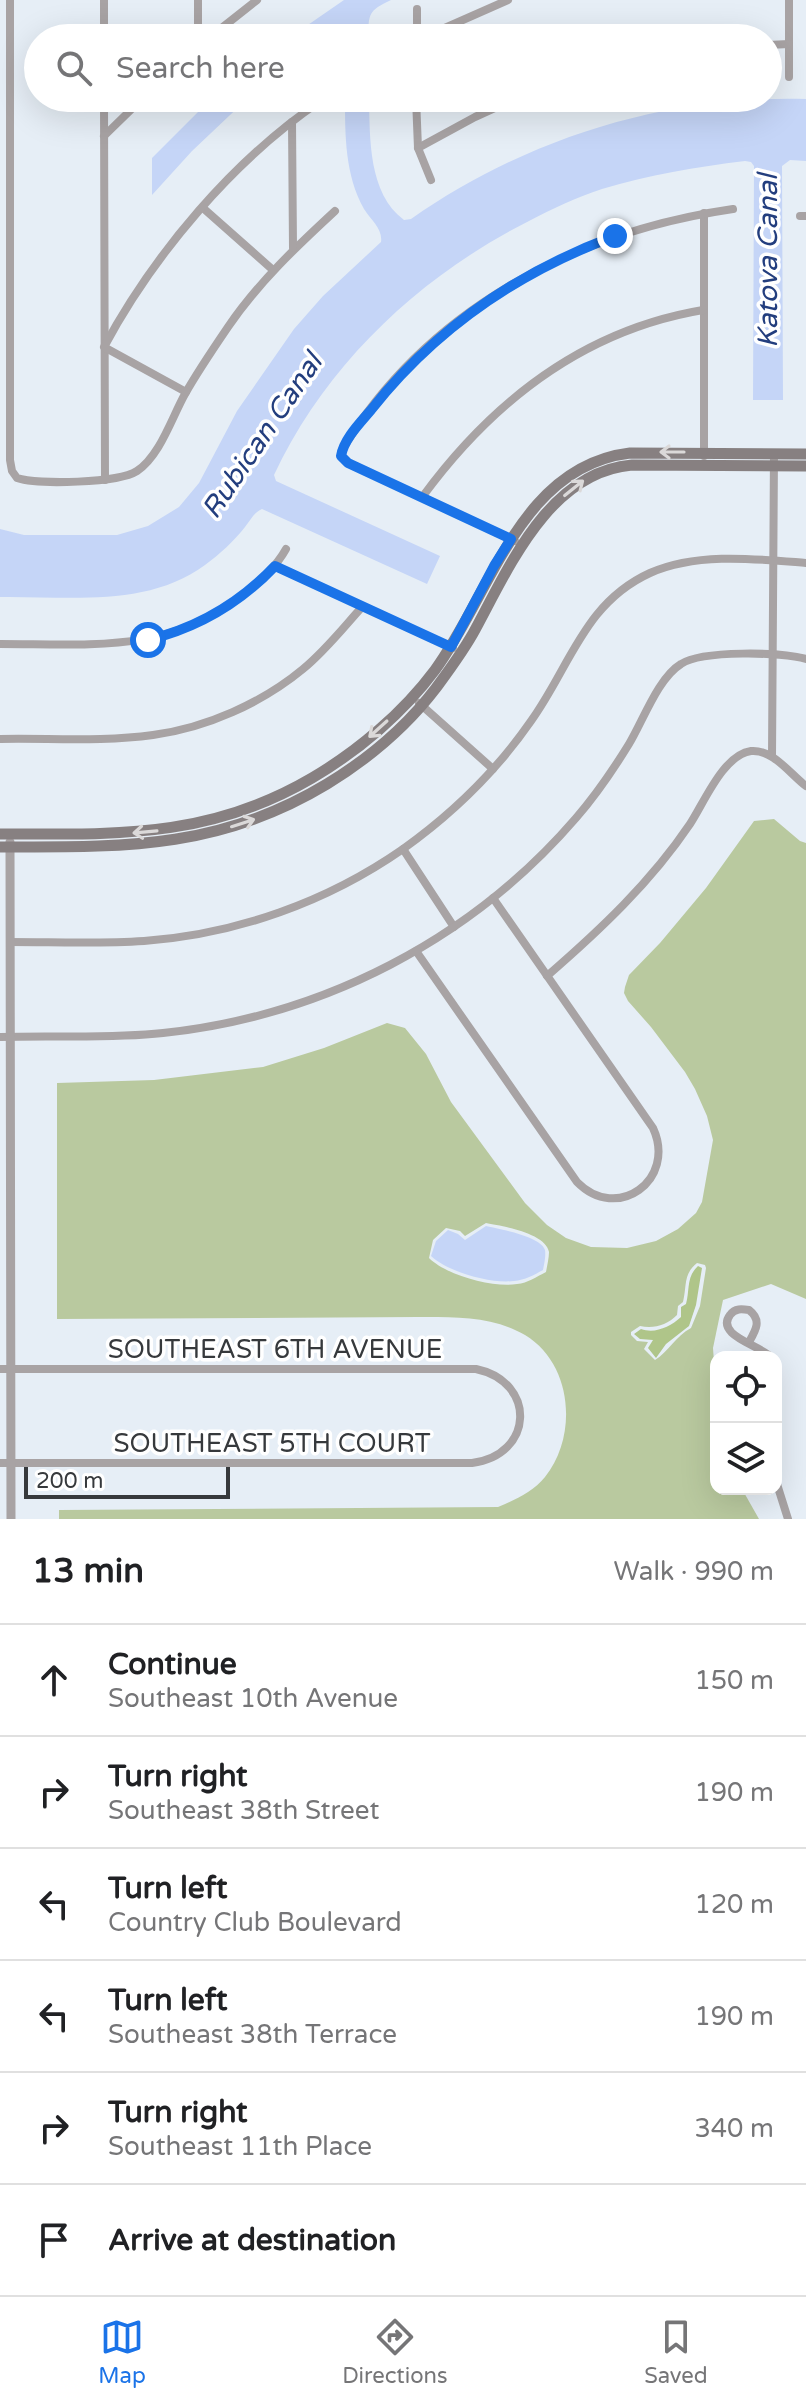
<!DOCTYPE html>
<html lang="en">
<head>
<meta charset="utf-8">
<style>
	:root { --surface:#fff; --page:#f2f2f2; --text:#202124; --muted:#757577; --line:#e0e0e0; --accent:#1a73e8 }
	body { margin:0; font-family:"Varela Round",sans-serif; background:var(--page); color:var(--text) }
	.controls { position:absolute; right:24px; bottom:24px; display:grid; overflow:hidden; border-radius:16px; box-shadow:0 8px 32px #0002 }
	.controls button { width:72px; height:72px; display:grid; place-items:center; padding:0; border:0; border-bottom:2px solid var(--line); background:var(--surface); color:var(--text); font:40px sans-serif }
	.scale { position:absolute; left:24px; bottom:20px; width:206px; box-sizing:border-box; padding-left:8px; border:4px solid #36393c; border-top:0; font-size:22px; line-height:28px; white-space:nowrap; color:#36393c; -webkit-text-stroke:6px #fff; paint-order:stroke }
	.stop { position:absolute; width:24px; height:24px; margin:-18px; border:6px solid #1a73e8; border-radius:50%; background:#fff }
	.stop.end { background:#1a73e8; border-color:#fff; box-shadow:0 2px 8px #0008 }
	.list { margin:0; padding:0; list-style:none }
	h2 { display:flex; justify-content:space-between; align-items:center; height:104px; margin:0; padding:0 32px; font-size:34px }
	h2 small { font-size:26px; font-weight:400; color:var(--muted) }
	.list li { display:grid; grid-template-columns:52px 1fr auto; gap:24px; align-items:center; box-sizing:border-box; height:112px; padding:0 32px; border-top:2px solid var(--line) }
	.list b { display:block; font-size:30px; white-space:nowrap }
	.list p { margin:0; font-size:26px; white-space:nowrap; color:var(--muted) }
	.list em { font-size:26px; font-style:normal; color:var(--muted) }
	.icon { flex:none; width:44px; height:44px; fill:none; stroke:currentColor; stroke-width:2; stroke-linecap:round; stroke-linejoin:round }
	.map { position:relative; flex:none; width:806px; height:1519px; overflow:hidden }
	.search { position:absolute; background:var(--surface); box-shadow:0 8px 32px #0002; left:24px; right:24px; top:24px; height:88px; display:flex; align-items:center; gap:20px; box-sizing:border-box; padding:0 28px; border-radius:44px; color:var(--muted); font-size:30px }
	.sheet { height:776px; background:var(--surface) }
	nav { display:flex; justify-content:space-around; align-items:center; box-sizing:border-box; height:112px; border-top:2px solid var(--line); background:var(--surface); font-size:22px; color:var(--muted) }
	nav a { display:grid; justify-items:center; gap:4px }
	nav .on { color:var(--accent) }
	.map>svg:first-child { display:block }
	.green { fill:#b9c99f; fill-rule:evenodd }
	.forest { fill:#afc589 }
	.water { fill:#c5d5f7 }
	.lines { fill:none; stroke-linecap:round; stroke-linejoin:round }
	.minor { stroke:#a8a3a4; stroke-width:8 }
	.tertiary { stroke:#a8a3a4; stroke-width:9 }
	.secondary { stroke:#878081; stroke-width:11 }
	.oneway { stroke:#dbd9d9 }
	.route { stroke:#1a73e8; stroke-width:10 }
	.labels { text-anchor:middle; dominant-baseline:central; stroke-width:7; stroke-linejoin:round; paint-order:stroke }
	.street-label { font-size:26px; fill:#36393c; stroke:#fff }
	.water-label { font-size:28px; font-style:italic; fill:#233e7e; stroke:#fff }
</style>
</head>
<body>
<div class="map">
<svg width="806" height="1519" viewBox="0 0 806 1519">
	<rect width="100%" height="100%" fill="#e6eef6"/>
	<path class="green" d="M774 819 800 841 806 843V1299L771 1284 723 1300 713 1348 716 1390V1489H742L759 1519H59V1510L498 1507C515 1500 533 1492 545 1477 578 1436 573 1364 525 1335 493 1316 454 1317 417 1317L57 1319V1083L154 1080 263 1067 324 1048 387 1023 405 1028 426 1054 451 1102 525 1203 547 1225 566 1238 591 1247 627 1248 656 1241 678 1229 696 1213 702 1202 713 1140 707 1116 695 1089 685 1072 651 1027 628 1001 624 993 625 987 629 975 660 943 706 888 754 821ZM486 1223C502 1226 546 1233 549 1252 549 1258 547 1266 546 1272 536 1277 528 1283 517 1284 493 1288 446 1275 429 1258L433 1240 446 1228 460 1231 465 1236ZM697 1263 705 1265 706 1268 700 1306 691 1328C676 1336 668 1352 655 1360L644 1349 648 1342 637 1341 631 1335V1332L640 1326C654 1329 667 1325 677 1315L678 1306 683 1302C687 1286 683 1274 697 1263Z"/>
	<path class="forest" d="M698 1266 702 1268 696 1305 689 1326 666 1344 656 1358 648 1348 653 1340 640 1339 634 1334 641 1329C655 1334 670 1327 681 1317V1307L686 1304C690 1290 686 1277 698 1266Z"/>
	<g class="water">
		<path d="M344 0H391C368 11 369 13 368 38H343L339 35 329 38H289Z"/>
		<path d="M212 98H248L192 151 152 195V158Z"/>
		<path d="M345 98H369C370 138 368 193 404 220L411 219C527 138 665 95 806 99V161L790 160 782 166 783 400H753L754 166 751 162 745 161C696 167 649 175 602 189 577 197 552 209 529 221 420 276 326 364 274 475L276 481 440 556 427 584 262 509C253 513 251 520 245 527 234 541 220 554 205 565 147 608 68 596 0 597V529L24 535H117L148 526 179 507 199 483 237 411 294 329 323 296 381 242C383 229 371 220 364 209 345 175 345 136 345 98Z"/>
		<path d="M486 1226C499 1229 541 1236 545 1250 546 1256 544 1265 543 1270 534 1275 525 1280 514 1281 491 1284 448 1272 431 1256L436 1241 448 1230 458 1234 465 1240Z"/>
	</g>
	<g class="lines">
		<g class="minor">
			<path d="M10 0V460L12 471 17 478C38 485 118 483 137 471 160 456 172 417 185 394 198 371 213 349 228 327 258 283 296 247 335 211"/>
			<path d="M198 0V38"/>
			<path d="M789 0V77"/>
			<path d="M104 38V0"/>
			<path d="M209 38 257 0"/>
			<path d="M417 38V9"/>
			<path d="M422 38 508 0"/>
			<path d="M768 45 789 44"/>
			<path d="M104 98 105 480"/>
			<path d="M416 98 418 148 431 180"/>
			<path d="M292 122 293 248"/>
			<path d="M104 136 143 98"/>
			<path d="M418 148 475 117 517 98"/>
			<path d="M203 208 273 270"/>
			<path d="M800 216H806"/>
			<path d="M186 392 104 347C154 254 234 159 322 100"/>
			<path d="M704 456V213"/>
			<path d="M423 496C493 401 584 330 703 310"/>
			<path d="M515 541 348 463 341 456 342 450C426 310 575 232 733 209"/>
			<path d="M275 566 453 648"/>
			<path d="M0 644C90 644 170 654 245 593 261 580 276 567 286 549"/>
			<path d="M419 703 493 769"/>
			<path d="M0 739C50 738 103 742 153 735 206 728 262 703 303 669 325 651 343 628 362 607"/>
			<path d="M772 756 774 453"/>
			<path d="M403 849 454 927"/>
			<path d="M10 942C55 942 99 944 144 941 237 934 327 902 403 849 452 814 497 770 531 721 570 667 584 603 650 573 697 552 757 559 806 563"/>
			<path d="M416 951 577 1182C617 1223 677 1180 653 1128L493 898"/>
			<path d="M547 976C600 930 651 882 690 824 704 803 723 755 751 751 773 749 790 774 806 786"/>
			<path d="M0 1037C54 1035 109 1039 163 1033 323 1016 471 940 576 818 596 795 613 770 629 744 643 721 658 678 681 664 702 650 782 652 806 659"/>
			<path d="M749 1342C756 1330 762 1320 749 1310 742 1309 735 1308 730 1315 715 1335 759 1345 771 1357"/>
			<path d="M776 1365 778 1375 776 1406"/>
			<path d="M0 1369H476C537 1382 534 1455 472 1463H0"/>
			<path d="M776 1481 788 1519"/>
		</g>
		<path class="tertiary" d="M10 842 11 1519"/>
		<g class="secondary">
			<path d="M0 834C116 834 208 839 312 778 358 751 403 713 435 670 491 594 520 466 630 453L806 454"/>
			<path d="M0 847C122 847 218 850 327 784 368 759 407 726 436 688 450 669 465 649 476 628 510 565 550 472 632 465L806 466"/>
		</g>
	</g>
	<defs><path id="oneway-shaft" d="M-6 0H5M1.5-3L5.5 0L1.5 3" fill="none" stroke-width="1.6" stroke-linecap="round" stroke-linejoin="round" transform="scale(2)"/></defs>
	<g class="oneway">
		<use href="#oneway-shaft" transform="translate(672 452) rotate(-180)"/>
		<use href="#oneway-shaft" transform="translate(574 488) rotate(-39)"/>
		<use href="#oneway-shaft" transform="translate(378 729) rotate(138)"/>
		<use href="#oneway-shaft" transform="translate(243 823) rotate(-18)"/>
		<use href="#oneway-shaft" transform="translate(145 832) rotate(175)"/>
	</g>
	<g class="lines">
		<path class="route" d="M148 640C197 628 240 603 275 566L451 647 494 566 511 539 348 463 341 456C344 439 360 423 371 410 435 329 518 272 615 236"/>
	</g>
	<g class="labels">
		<g class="street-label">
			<text x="275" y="1349">SOUTHEAST 6TH AVENUE</text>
			<text x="272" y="1443">SOUTHEAST 5TH COURT</text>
		</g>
		<g class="water-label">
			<text transform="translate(768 261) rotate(-90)">Katova Canal</text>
			<text transform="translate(262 436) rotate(-56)">Rubican Canal</text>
		</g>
	</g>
</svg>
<div class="controls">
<button><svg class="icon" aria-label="locate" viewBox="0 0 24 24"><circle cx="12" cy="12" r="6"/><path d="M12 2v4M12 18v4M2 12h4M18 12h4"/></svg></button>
<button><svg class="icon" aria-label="layers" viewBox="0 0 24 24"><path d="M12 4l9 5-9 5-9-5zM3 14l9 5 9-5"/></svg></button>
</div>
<div class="scale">200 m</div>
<div class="stop" style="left:148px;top:640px"></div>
<div class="stop end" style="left:615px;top:236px"></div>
<div class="search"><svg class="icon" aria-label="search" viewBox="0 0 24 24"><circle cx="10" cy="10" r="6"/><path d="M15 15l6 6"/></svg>Search here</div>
</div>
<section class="sheet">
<h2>13 min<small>Walk · 990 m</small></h2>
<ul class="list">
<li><svg class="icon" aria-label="ahead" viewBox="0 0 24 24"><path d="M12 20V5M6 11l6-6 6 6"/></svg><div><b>Continue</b><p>Southeast 10th Avenue</p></div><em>150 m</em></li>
<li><svg class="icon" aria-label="right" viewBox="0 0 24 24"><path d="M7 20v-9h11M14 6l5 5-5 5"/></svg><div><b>Turn right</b><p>Southeast 38th Street</p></div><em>190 m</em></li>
<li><svg class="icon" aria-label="left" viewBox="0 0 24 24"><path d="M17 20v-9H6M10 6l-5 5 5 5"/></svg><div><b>Turn left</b><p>Country Club Boulevard</p></div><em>120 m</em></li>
<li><svg class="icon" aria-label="left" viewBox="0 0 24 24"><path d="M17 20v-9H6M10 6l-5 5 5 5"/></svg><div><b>Turn left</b><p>Southeast 38th Terrace</p></div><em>190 m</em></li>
<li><svg class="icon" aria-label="right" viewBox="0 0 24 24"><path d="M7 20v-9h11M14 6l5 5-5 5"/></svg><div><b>Turn right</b><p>Southeast 11th Place</p></div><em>340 m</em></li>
<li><svg class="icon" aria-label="arrive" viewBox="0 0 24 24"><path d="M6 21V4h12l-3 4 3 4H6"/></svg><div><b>Arrive at destination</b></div></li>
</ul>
</section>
<nav>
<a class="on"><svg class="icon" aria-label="map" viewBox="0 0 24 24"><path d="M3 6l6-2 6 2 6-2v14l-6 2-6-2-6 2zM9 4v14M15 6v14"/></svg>Map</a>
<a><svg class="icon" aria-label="directions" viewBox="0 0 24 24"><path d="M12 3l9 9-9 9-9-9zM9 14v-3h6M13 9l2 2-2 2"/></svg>Directions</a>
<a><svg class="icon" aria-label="saved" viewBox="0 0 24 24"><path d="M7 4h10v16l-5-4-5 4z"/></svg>Saved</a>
</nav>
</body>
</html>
